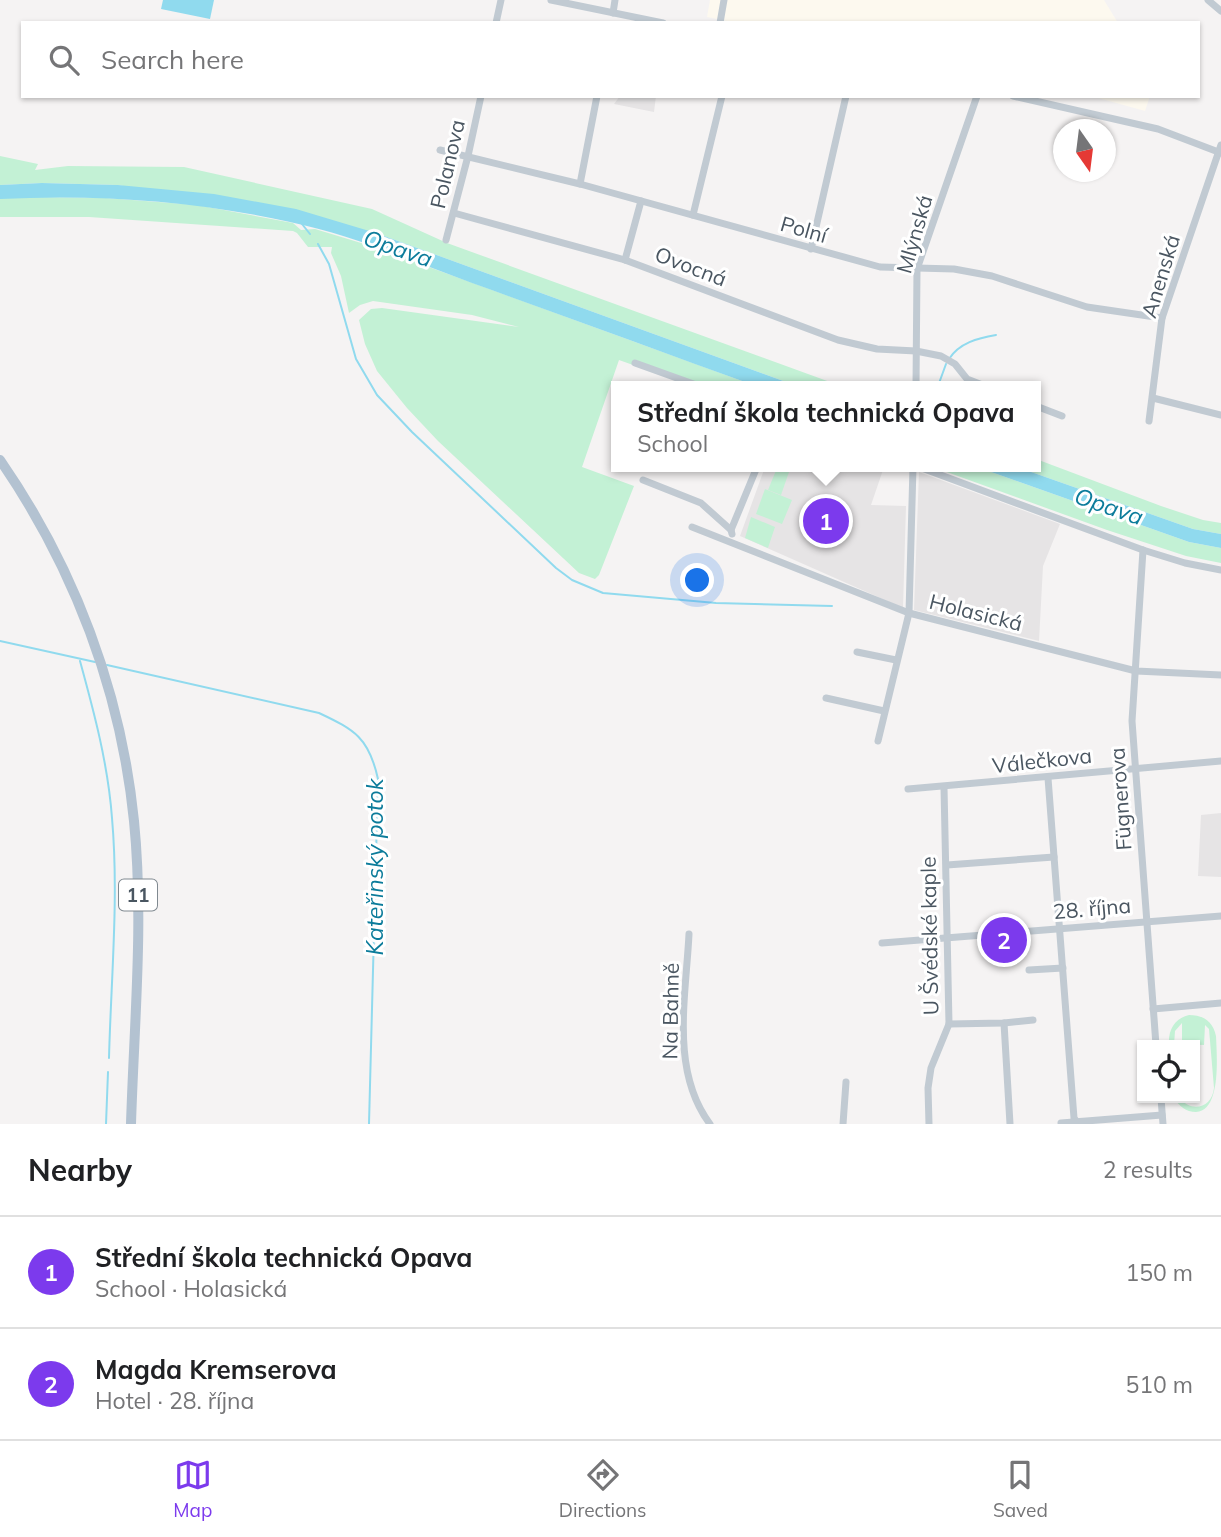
<!DOCTYPE html>
<html lang="en">
<head>
<meta charset="utf-8">
<style>
	:root { --surface:#fff; --page:#f2f2f2; --text:#202124; --muted:#757577; --line:#e0e0e0; --accent:#7c3aed }
	body { margin:0; font-family:Mulish,sans-serif; background:var(--page); color:var(--text) }
	.controls { position:absolute; right:21px; bottom:21px; display:grid; overflow:hidden; border-radius:0px; box-shadow:0 2px 5px #0004 }
	.controls button { width:63px; height:63px; display:grid; place-items:center; padding:0; border:0; border-bottom:2px solid var(--line); background:var(--surface); color:var(--text); font:35px sans-serif }
	.compass { position:absolute; left:1053px; top:119px; width:63px; height:63px; border-radius:50%; background:var(--surface); box-shadow:0 2px 5px #0004; rotate:166deg }
	.you { position:absolute; left:698px; top:581px; width:24px; height:24px; margin:-18px; border:5px solid #fff; border-radius:50%; background:#1a73e8; box-shadow:0 0 0 10px #1a73e833 }
	.badge { display:grid; place-items:center; width:46px; height:46px; border-radius:50%; background:var(--accent); color:#fff; font-size:23px; font-weight:700 }
	.pin { position:absolute; translate:-50% -50%; border:4px solid #fff; box-shadow:0 2px 7px #0006 }
	.popup { position:absolute; left:611px; top:381px; width:430px; height:91px; box-sizing:border-box; display:grid; place-content:center; border-radius:0px; background:var(--surface); filter:drop-shadow(0 2px 5px #0005); font-size:23px; white-space:nowrap; color:var(--muted) }
	.popup b { font-size:26px; color:var(--text) }
	.popup::after { content:''; position:absolute; left:50%; top:100%; margin-left:-14px; border:14px solid transparent; border-top-color:var(--surface) }
	.list { margin:0; padding:0; list-style:none }
	h2 { display:flex; justify-content:space-between; align-items:center; height:91px; margin:0; padding:0 28px; font-size:30px }
	h2 small { font-size:23px; font-weight:400; color:var(--muted) }
	.list li { display:grid; grid-template-columns:46px 1fr auto; gap:21px; align-items:center; box-sizing:border-box; height:112px; padding:0 28px; border-top:2px solid var(--line) }
	.list b { display:block; font-size:26px; white-space:nowrap }
	.list p { margin:0; font-size:23px; white-space:nowrap; color:var(--muted) }
	.list em { font-size:23px; font-style:normal; color:var(--muted) }
	.icon { flex:none; width:38px; height:38px; fill:none; stroke:currentColor; stroke-width:2; stroke-linecap:round; stroke-linejoin:round }
	.map { position:relative; flex:none; width:1221px; height:1124px; overflow:hidden }
	.search { position:absolute; background:var(--surface); box-shadow:0 2px 5px #0004; left:21px; right:21px; top:21px; height:77px; display:flex; align-items:center; gap:18px; box-sizing:border-box; padding:0 24px; border-radius:0px; color:var(--muted); font-size:26px }
	.sheet { height:315px; background:var(--surface) }
	nav { display:flex; justify-content:space-around; align-items:center; box-sizing:border-box; height:98px; border-top:2px solid var(--line); background:var(--surface); font-size:19px; color:var(--muted) }
	nav a { display:grid; justify-items:center; gap:4px }
	nav .on { color:var(--accent) }
	.map>svg:first-child { display:block }
	.commercial { fill:#fdf9ef }
	.education { fill:#e6e4e5 }
	.green { fill:#c3f1d5 }
	.water { fill:#90daee }
	.lines { fill:none; stroke-linecap:round; stroke-linejoin:round }
	.stream { stroke:#90daee; stroke-width:2 }
	.minor { stroke:#c1cad2; stroke-width:7 }
	.major { stroke:#b3c2d1; stroke-width:10 }
	.labels { text-anchor:middle; dominant-baseline:central; stroke-width:6; stroke-linejoin:round; paint-order:stroke }
	.shield { fill:#fff; stroke:#808990; stroke-width:2 }
	.shield-label { font-size:19px; font-weight:bold; fill:#4a5661 }
	.street-label { font-size:21px; fill:#4a5661; stroke:#fff }
	.water-label { font-size:23px; font-style:italic; fill:#0c7c9b; stroke:#fff }
</style>
</head>
<body>
<div class="map">
<svg width="1221" height="1124" viewBox="0 0 1221 1124">
	<rect width="100%" height="100%" fill="#f5f3f3"/>
	<g class="commercial">
		<path d="M710 0H1104L1118 23H737L707 17Z"/>
		<path d="M1091 96H1150L1145 111Z"/>
	</g>
	<g class="education">
		<path d="M620 96H656L654 112 614 104Z"/>
		<path d="M765 467H884L871 505 906 506 903 608 740 536Z"/>
		<path d="M919 472 1060 524 1043 566 1039 641 914 610Z"/>
		<path d="M1221 813V877L1198 876 1201 815Z"/>
	</g>
	<g class="green">
		<path d="M0 156 38 164 35 170 68 166 184 167 372 209 447 243 841 386H797L376 233 118 185 42 183 0 185Z"/>
		<path d="M33 197 106 198 197 205 293 223 301 230 315 229 371 246 756 386H692L619 360 582 467 634 486 599 575 595 579 579 573 438 441 407 408 377 371 365 344 359 320 371 309 382 308 519 327 472 315 373 301 360 305 349 313 341 276 331 253 332 247H308L297 233 293 231 89 217H0V198Z"/>
		<path d="M1036 459 1161 506 1203 520 1221 523V534L1193 529 1017 467H1036Z"/>
		<path d="M933 467H977L1189 542 1221 548V563L1186 556 1107 530Z"/>
		<path d="M777 468 789 472 781 495 768 490Z"/>
		<path d="M765 489 792 500 782 524 756 514Z"/>
		<path d="M751 517 775 527 768 548 745 538Z"/>
		<path d="M1189 1015C1204 1015 1213 1022 1216 1036 1217 1058 1221 1111 1196 1112 1186 1112 1179 1106 1174 1098H1179C1192 1113 1212 1108 1214 1088L1209 1029 1205 1025 1204 1045 1182 1044V1023L1175 1031 1174 1045H1169C1168 1030 1174 1019 1189 1015Z"/>
	</g>
	<g class="water">
		<path d="M163 0H214L210 19 161 9Z"/>
		<path d="M42 183 118 185 214 194 296 209 376 233 797 386H756C662 352 567 317 472 283 412 261 352 235 290 222 196 201 97 194 0 199V185Z"/>
		<path d="M977 467H1017L1193 529 1221 534V548L1189 542Z"/>
	</g>
	<g class="lines">
		<g class="stream">
			<path d="M302 224 310 234"/>
			<path d="M318 244 329 264 356 359 377 395 412 432 556 568 572 580 603 593 716 603 832 606"/>
			<path d="M949 359C959 343 978 338 996 335"/>
			<path d="M938 386 946 364"/>
			<path d="M0 641 95 662"/>
			<path d="M80 661C94 712 108 764 112 818 119 897 111 979 109 1058"/>
			<path d="M107 665 319 713C355 730 369 738 378 779L369 1124"/>
			<path d="M106 1124 108 1072"/>
		</g>
		<g class="minor">
			<path d="M551 0 663 23"/>
			<path d="M1208 0 1221 11"/>
			<path d="M613 13 615 0"/>
			<path d="M496 23 501 0"/>
			<path d="M720 23 724 0"/>
			<path d="M1013 96 1158 129 1221 153"/>
			<path d="M440 150 580 184 880 267 954 269 992 276 1087 307 1162 318"/>
			<path d="M580 184 597 96"/>
			<path d="M454 213 625 260 838 340 877 349 916 351 941 356 955 364 967 379 985 386"/>
			<path d="M693 215 722 96"/>
			<path d="M446 240 468 156 481 96"/>
			<path d="M811 249 846 96"/>
			<path d="M625 260 641 201"/>
			<path d="M635 363 699 386"/>
			<path d="M916 386 917 269 977 96"/>
			<path d="M1153 398 1221 415"/>
			<path d="M1036 406 1062 416"/>
			<path d="M1149 421 1162 318 1221 145"/>
			<path d="M919 467 1143 550 1185 563 1221 570"/>
			<path d="M643 480 701 503 731 530"/>
			<path d="M692 527 909 613 1136 671 1221 675"/>
			<path d="M732 534 731 530 757 467"/>
			<path d="M1143 550 1132 721 1156 1045"/>
			<path d="M857 652 896 660"/>
			<path d="M826 698 884 711"/>
			<path d="M878 741 909 613 913 467"/>
			<path d="M1048 778 1074 1118 1076 1121"/>
			<path d="M908 789 1221 761"/>
			<path d="M947 865 1054 857"/>
			<path d="M689 934C686 996 670 1071 710 1124"/>
			<path d="M882 943 1221 916"/>
			<path d="M1029 970 1063 968"/>
			<path d="M1153 1009 1221 1003"/>
			<path d="M1004 1023 1010 1124"/>
			<path d="M949 1024 1004 1023 1033 1020"/>
			<path d="M1161 1098 1163 1124"/>
			<path d="M1061 1123 1162 1115"/>
			<path d="M843 1124 846 1082"/>
			<path d="M929 1124 928 1088 931 1068 949 1024 944 787"/>
		</g>
		<path class="major" d="M0 460C74 567 121 691 134 821 144 921 134 1024 131 1124"/>
	</g>
	<g class="labels">
		<rect class="shield" x="119" y="879.5" width="38" height="31" rx="5"/>
		<g class="shield-label">
			<text x="138" y="895">11</text>
		</g>
		<g class="street-label">
			<text transform="translate(447 164) rotate(-77)">Polanova</text>
			<text transform="translate(804 229) rotate(16)">Polní</text>
			<text transform="translate(914 234) rotate(-74)">Mlýnská</text>
			<text transform="translate(691 266) rotate(21)">Ovocná</text>
			<text transform="translate(1160 276) rotate(-73)">Anenská</text>
			<text transform="translate(976 612) rotate(14)">Holasická</text>
			<text transform="translate(1042 760) rotate(-6)">Válečkova</text>
			<text transform="translate(1120 799) rotate(-94)">Fügnerova</text>
			<text transform="translate(1092 908) rotate(-5)">28. října</text>
			<text transform="translate(929 936) rotate(-91)">U Švédské kaple</text>
			<text transform="translate(670 1011) rotate(-89)">Na Bahně</text>
		</g>
		<g class="water-label">
			<text transform="translate(398 248) rotate(19)">Opava</text>
			<text transform="translate(1109 506) rotate(19)">Opava</text>
			<text transform="translate(374 867) rotate(-90)">Kateřinský potok</text>
		</g>
	</g>
</svg>
<div class="controls">
<button><svg class="icon" aria-label="locate" viewBox="0 0 24 24"><circle cx="12" cy="12" r="6"/><path d="M12 2v4M12 18v4M2 12h4M18 12h4"/></svg></button>
</div>
<svg class="compass" viewBox="-18 -18 36 36"><path d="M0-13l5 13h-10z" fill="#e53935"/><path d="M0 13l5-13h-10z" fill="#757577"/></svg>
<div class="you"></div>
<div class="pin badge" style="left:826px;top:521px">1</div>
<div class="popup"><b>Střední škola technická Opava</b>School</div>
<div class="pin badge" style="left:1004px;top:940px">2</div>
<div class="search"><svg class="icon" aria-label="search" viewBox="0 0 24 24"><circle cx="10" cy="10" r="6"/><path d="M15 15l6 6"/></svg>Search here</div>
</div>
<section class="sheet">
<h2>Nearby<small>2 results</small></h2>
<ul class="list">
<li><span class="badge">1</span><div><b>Střední škola technická Opava</b><p>School · Holasická</p></div><em>150 m</em></li>
<li><span class="badge">2</span><div><b>Magda Kremserova</b><p>Hotel · 28. října</p></div><em>510 m</em></li>
</ul>
</section>
<nav>
<a class="on"><svg class="icon" aria-label="map" viewBox="0 0 24 24"><path d="M3 6l6-2 6 2 6-2v14l-6 2-6-2-6 2zM9 4v14M15 6v14"/></svg>Map</a>
<a><svg class="icon" aria-label="directions" viewBox="0 0 24 24"><path d="M12 3l9 9-9 9-9-9zM9 14v-3h6M13 9l2 2-2 2"/></svg>Directions</a>
<a><svg class="icon" aria-label="saved" viewBox="0 0 24 24"><path d="M7 4h10v16l-5-4-5 4z"/></svg>Saved</a>
</nav>
</body>
</html>
